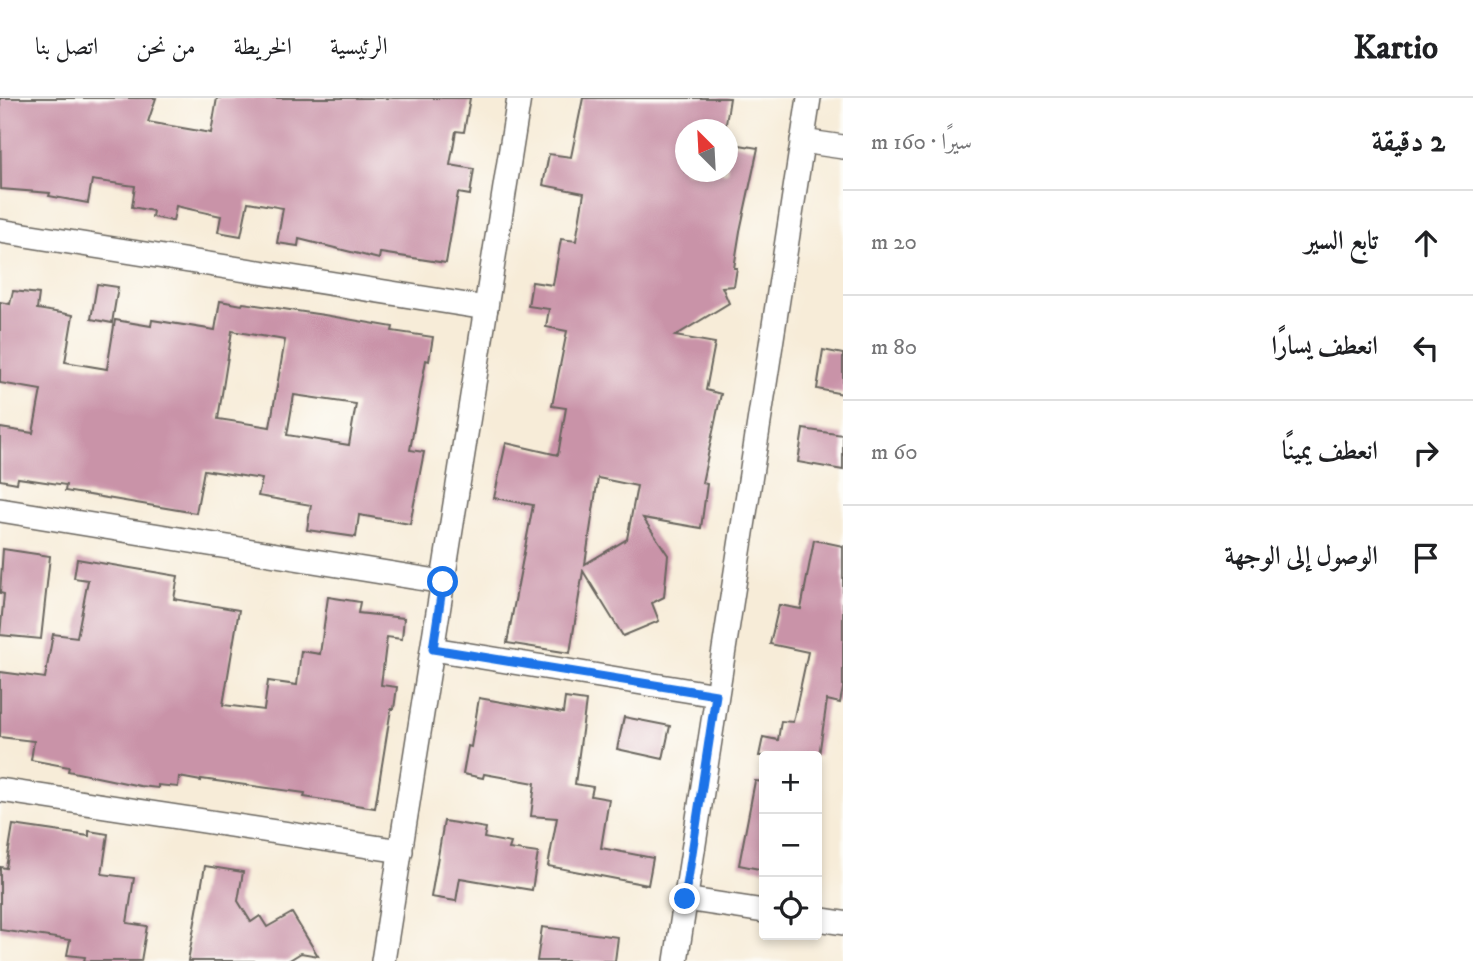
<!DOCTYPE html>
<html lang="ar">
<head>
<meta charset="utf-8">
<style>
	:root { --surface:#fff; --page:#f6f6f6; --text:#202124; --muted:#757577; --line:#e0e0e0 }
	body { margin:0; font-family:"IM FELL DW Pica",Amiri,serif; background:var(--page); color:var(--text); direction:rtl }
	.controls { position:absolute; right:21px; bottom:21px; display:grid; overflow:hidden; border-radius:7px; box-shadow:0 4px 10px #0003 }
	.controls button { width:63px; height:63px; display:grid; place-items:center; padding:0; border:0; border-bottom:2px solid var(--line); background:var(--surface); color:var(--text); font:35px sans-serif }
	.compass { position:absolute; left:675px; top:21px; width:63px; height:63px; border-radius:50%; background:var(--surface); box-shadow:0 4px 10px #0003; rotate:336deg }
	.stop { position:absolute; width:21px; height:21px; margin:-16px; border:5px solid #1a73e8; border-radius:50%; background:#fff }
	.stop.end { background:#1a73e8; border-color:#fff; box-shadow:0 2px 7px #0008 }
	.list { margin:0; padding:0; list-style:none }
	h2 { display:flex; justify-content:space-between; align-items:center; height:91px; margin:0; padding:0 28px; font-size:30px }
	h2 small { font-size:23px; font-weight:400; color:var(--muted) }
	.list li { display:grid; grid-template-columns:46px 1fr auto; gap:21px; align-items:center; box-sizing:border-box; height:105px; padding:0 28px; border-top:2px solid var(--line) }
	.list b { display:block; font-size:26px; white-space:nowrap }
	.list em { font-size:23px; font-style:normal; color:var(--muted) }
	.icon { flex:none; width:38px; height:38px; fill:none; stroke:currentColor; stroke-width:2; stroke-linecap:round; stroke-linejoin:round }
	.map { position:relative; flex:none; width:843px; height:863px; overflow:hidden; direction:ltr }
	header { display:flex; align-items:center; gap:42px; box-sizing:border-box; height:98px; padding:0 35px; background:var(--surface); border-bottom:2px solid var(--line) }
	header strong { font-size:33px }
	nav { display:flex; gap:38px; margin-inline-start:auto; font-size:24px }
	main { display:flex }
	aside { flex:1; background:var(--surface) }
	.map>svg:first-child { display:block }
	.building { fill:#c993a8; fill-rule:evenodd }
	.lines { fill:none; stroke-linecap:round; stroke-linejoin:round }
	.minor-casing { stroke:#69655e; stroke-width:26 }
	.minor { stroke:#fff; stroke-width:23 }
	.route { stroke:#1a73e8; stroke-width:9 }
</style>
</head>
<body>
<header>
<strong>Kartio</strong>
<nav><a>الرئيسية</a><a>الخريطة</a><a>من نحن</a><a>اتصل بنا</a></nav>
</header>
<main>
<aside>
<h2>2 دقيقة<small>سيرًا · 160 m</small></h2>
<ul class="list">
<li><svg class="icon" aria-label="ahead" viewBox="0 0 24 24"><path d="M12 20V5M6 11l6-6 6 6"/></svg><div><b>تابع السير</b></div><em>20 m</em></li>
<li><svg class="icon" aria-label="left" viewBox="0 0 24 24"><path d="M17 20v-9H6M10 6l-5 5 5 5"/></svg><div><b>انعطف يسارًا</b></div><em>80 m</em></li>
<li><svg class="icon" aria-label="right" viewBox="0 0 24 24"><path d="M7 20v-9h11M14 6l5 5-5 5"/></svg><div><b>انعطف يمينًا</b></div><em>60 m</em></li>
<li><svg class="icon" aria-label="arrive" viewBox="0 0 24 24"><path d="M6 21V4h12l-3 4 3 4H6"/></svg><div><b>الوصول إلى الوجهة</b></div></li>
</ul>
</aside>
<div class="map">
<svg width="843" height="863" viewBox="0 0 843 863">
	<rect width="100%" height="100%" fill="#fdfcf7"/>
	<filter id="ink" filterUnits="userSpaceOnUse"><feTurbulence type="fractalNoise" baseFrequency=".0143" numOctaves="2"/><feDisplacementMap in="SourceGraphic" scale="14" xChannelSelector="R" yChannelSelector="G"/><feConvolveMatrix kernelMatrix="1 2 1 2 8 2 1 2 1" color-interpolation-filters="sRGB"/></filter>
	<filter id="wash" filterUnits="userSpaceOnUse"><feTurbulence type="fractalNoise" baseFrequency=".00686" numOctaves="4" result="noise"/><feDisplacementMap in="SourceGraphic" scale="28" xChannelSelector="R" yChannelSelector="G"/><feGaussianBlur stdDeviation="1.57" result="paint"/><feColorMatrix in="noise" values="0 0 0 0 0 0 0 0 0 0 0 0 0 0 0 0 0 1.4 0 .05"/><feComposite in="paint" operator="in"/></filter>
	<g filter="url(#wash)">
		<rect width="100%" height="100%" fill="#f7ecd8"/>
		<g id="blocks">
			<g class="building">
				<path d="M0 0H156L148 24 211 35 217 0H470L464 34 456 33 450 67 474 71 470 97 458 95 446 165 380 155 379 161 299 141 298 148 277 145 283 110 248 104 241 138 218 134 221 118 176 108 173 123 152 119 153 113 132 109 135 88 92 82 88 105 49 98 50 95 1 91Z"/>
				<path d="M583 0H730L725 32H685V74H727V45L758 50 740 133 734 170H737L734 188 722 189 729 205 675 238 715 245 706 292 721 296 702 385 707 386 701 430 643 420 668 457 664 499 652 505 659 523 623 538 583 473 570 555 507 545 533 407 494 400 506 345 558 357 566 310 552 308 567 233 546 229 549 211 528 208 532 184 553 187 561 141 576 143 584 95 543 87 549 56 571 59ZM598 380 637 388 627 441 585 466Z"/>
				<path d="M97 186 118 189 112 225 91 221Z"/>
				<path d="M13 193 39 196 37 211 73 217 65 264 107 271 115 222 151 228 152 222 215 232 220 203 242 207 243 205 324 217 393 229 392 233 433 239 429 263 426 262 410 352 424 354 410 426 359 417 356 439 307 432 311 407 258 398 262 381 204 372 196 415 65 393 66 387 18 380 17 385 0 382V330L33 335 41 292 0 285V204L10 206ZM232 233 285 242 270 329 218 321ZM294 297 356 306 349 347 287 337Z"/>
				<path d="M823 252 843 256V296L817 291Z"/>
				<path d="M803 331 843 337V372L798 364Z"/>
				<path d="M814 442 843 448V590L840 605 827 602 819 658H759L763 639 778 642 781 623 793 624 808 554 770 546 779 507 801 511Z"/>
				<path d="M3 451 50 458 41 541 0 537 4 496 0 495Z"/>
				<path d="M77 461 178 478 174 501 239 512 223 607 264 612 268 583 297 587 301 553 320 556 328 499 360 504 358 515 404 520 402 541 387 539 381 587 397 589 394 611H391L375 710 304 699 305 695 201 681V683L179 679 178 689 158 687V690L140 688 68 673 69 669 31 662 34 643 0 639V574L45 580 53 536 77 539 88 482 74 480Z"/>
				<path d="M479 600 563 615 565 600 586 603 575 686 593 689 591 698 609 701 601 750 653 760 648 787 548 768 557 720 531 718 535 685 484 676 483 680 463 676 468 648 471 649Z"/>
				<path d="M624 619 670 628 663 661 617 651Z"/>
				<path d="M755 683 764 684V772L739 767Z"/>
				<path d="M444 723 486 730 484 740 511 745 509 751 538 755 532 792 460 780 456 803 431 799Z"/>
				<path d="M13 727 89 738V733L108 736 102 776 134 780 127 825 147 828 141 863H84L85 859 67 857 70 842 0 832V769L6 770Z"/>
				<path d="M205 768 243 774 238 803 251 824 260 818 267 829 292 815 318 858 301 855 288 863H188Z"/>
				<path d="M542 829 618 839 615 863H537Z"/>
			</g>
		</g>
	</g>
	<g filter="url(#ink)">
		<use href="#blocks" fill-opacity="0" stroke="#69655e" stroke-width="2"/>
		<g class="lines">
			<g class="minor-casing">
				<g id="minor">
					<path d="M802 43 843 49"/>
					<path d="M0 133 486 210"/>
					<path d="M0 412 443 484"/>
					<path d="M433 551 716 597"/>
					<path d="M0 692 401 753"/>
					<path d="M685 801 764 813"/>
					<path d="M817 821 843 825"/>
					<path d="M383 863 519 0"/>
					<path d="M676 863 809 0"/>
				</g>
			</g>
			<use href="#minor" class="minor"/>
		</g>
	</g>
	<g class="lines" filter="url(#ink)">
		<path class="route" d="M443 484 433 551 716 597 685 801"/>
	</g>
</svg>
<div class="controls">
<button>+</button>
<button>−</button>
<button><svg class="icon" aria-label="locate" viewBox="0 0 24 24"><circle cx="12" cy="12" r="6"/><path d="M12 2v4M12 18v4M2 12h4M18 12h4"/></svg></button>
</div>
<svg class="compass" viewBox="-18 -18 36 36"><path d="M0-13l5 13h-10z" fill="#e53935"/><path d="M0 13l5-13h-10z" fill="#757577"/></svg>
<div class="stop" style="left:443px;top:484px"></div>
<div class="stop end" style="left:685px;top:801px"></div>
</div>
</main>
</body>
</html>
